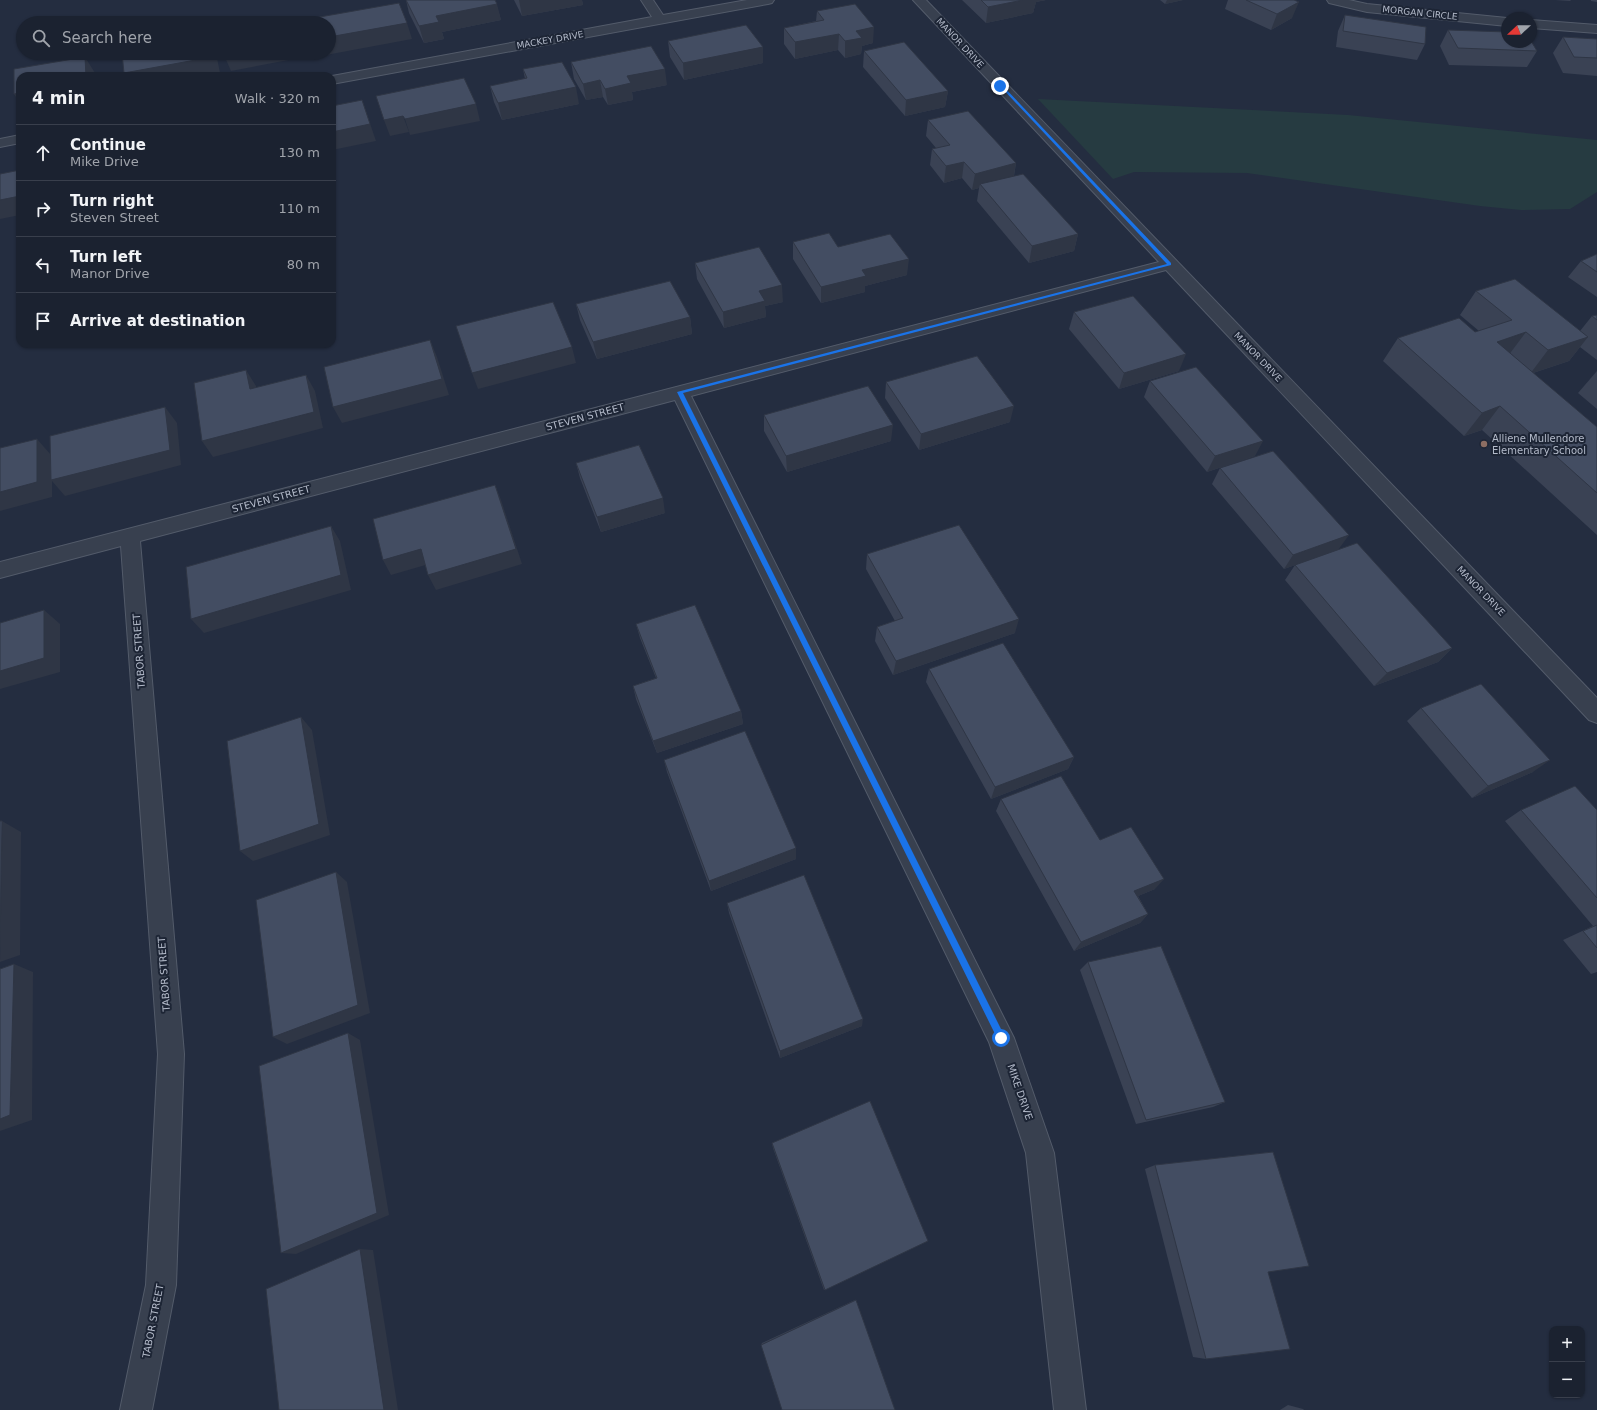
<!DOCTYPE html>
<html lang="en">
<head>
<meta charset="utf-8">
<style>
	:root { --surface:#1b2230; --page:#282f3c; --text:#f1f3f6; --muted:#a0a4ab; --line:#393f4c }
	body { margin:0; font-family:"DejaVu Sans",sans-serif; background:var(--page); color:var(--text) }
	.controls { position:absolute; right:12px; bottom:12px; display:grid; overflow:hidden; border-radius:8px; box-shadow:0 1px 3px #0004 }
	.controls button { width:36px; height:36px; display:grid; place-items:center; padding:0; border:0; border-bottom:1px solid var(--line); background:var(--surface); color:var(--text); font:20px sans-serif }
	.compass { position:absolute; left:1501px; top:12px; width:36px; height:36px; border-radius:50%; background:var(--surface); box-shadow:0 1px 3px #0004; rotate:248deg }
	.stop { position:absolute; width:12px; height:12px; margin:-9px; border:3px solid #1a73e8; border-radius:50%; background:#fff }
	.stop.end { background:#1a73e8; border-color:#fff; box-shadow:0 1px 4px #0008 }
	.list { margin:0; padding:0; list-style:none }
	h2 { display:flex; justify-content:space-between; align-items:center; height:52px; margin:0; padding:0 16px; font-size:17px }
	h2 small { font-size:13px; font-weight:400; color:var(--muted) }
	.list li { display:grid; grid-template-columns:26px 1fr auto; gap:12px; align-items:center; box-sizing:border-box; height:56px; padding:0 16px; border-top:1px solid var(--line) }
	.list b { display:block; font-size:15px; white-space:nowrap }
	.list p { margin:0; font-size:13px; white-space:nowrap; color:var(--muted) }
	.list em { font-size:13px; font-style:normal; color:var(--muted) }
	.icon { flex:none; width:22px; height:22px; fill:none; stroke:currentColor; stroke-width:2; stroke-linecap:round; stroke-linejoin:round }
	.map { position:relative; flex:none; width:1597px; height:1410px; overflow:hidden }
	.search { position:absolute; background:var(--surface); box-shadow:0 1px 3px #0004; left:16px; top:16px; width:320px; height:44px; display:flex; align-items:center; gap:10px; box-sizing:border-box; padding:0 14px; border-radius:22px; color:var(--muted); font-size:15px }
	.panel { position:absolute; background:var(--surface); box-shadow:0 1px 3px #0004; left:16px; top:72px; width:320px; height:276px; border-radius:12px }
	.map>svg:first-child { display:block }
	.green { fill:#263b41 }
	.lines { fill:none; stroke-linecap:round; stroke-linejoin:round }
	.street-casing { stroke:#535b6a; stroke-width:2 }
	.street { fill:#38404f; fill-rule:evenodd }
	.wall { fill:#3a4254 }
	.shaded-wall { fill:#2f3645 }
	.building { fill:#434d62; stroke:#2f3645 }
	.route { fill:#1a73e8 }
	.education-dot { fill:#8d6e63; stroke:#1d2535; stroke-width:1.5 }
	.labels { text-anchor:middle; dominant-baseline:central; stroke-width:4; stroke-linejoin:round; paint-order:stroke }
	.far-street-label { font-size:9px; fill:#b4bbca; stroke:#1d2535 }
	.street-label { font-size:10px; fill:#b4bbca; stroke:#1d2535 }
	.poi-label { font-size:10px; fill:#b4bbca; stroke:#1d2535; text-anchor:start }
</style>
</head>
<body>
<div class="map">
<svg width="1597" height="1410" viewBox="0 0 1597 1410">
	<rect width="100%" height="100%" fill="#242d40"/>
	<path class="green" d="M1038 99 1348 115 1597 140V192L1570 209 1521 210 1480 206 1247 173 1134 172 1113 179Z"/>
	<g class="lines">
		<g class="street-casing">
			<g id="street">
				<path d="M641 0H653L663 15 747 0H774L772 3 768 4 332 84V76L652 17Z"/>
				<path d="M913 0H926L1597 698V723L1589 720 1166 270 691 396 1014 1038 1054 1153 1086 1410H1054L1026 1153 989 1042 675 400 140 541 184 1054 176 1285 152 1410H120L146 1285 158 1054 121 546 0 578V562L1159 262Z"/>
				<path d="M1327 0H1349L1367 4 1507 18V26L1367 12 1329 3Z"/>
				<path d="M1531 20 1597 25V33L1531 28Z"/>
				<path d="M20 135V143L0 147V139Z"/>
			</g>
		</g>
		<use href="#street" class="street"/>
	</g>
	<g class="wall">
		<path d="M406 0H495L501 20 442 32 444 39 424 43 409 13Z"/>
		<path d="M514 0H582L583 5 522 16Z"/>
		<path d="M962 0H1046L1036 2 1033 13 986 23Z"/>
		<path d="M1160 0H1183L1165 4Z"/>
		<path d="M1228 0H1294L1292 18 1271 30 1225 9Z"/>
		<path d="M1555 0H1571L1570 1Z"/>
		<path d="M1591 0H1597V2L1591 1Z"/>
		<path d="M817 11 873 43 862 46 861 54 845 58 838 50 795 59 784 44V28L816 21Z"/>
		<path d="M1345 15 1425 44 1417 60 1336 47 1338 31Z"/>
		<path d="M1448 30 1537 51 1527 67 1449 65 1440 46Z"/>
		<path d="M1563 37 1597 39V76L1563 73 1553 53Z"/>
		<path d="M668 41 763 63 684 80 670 57Z"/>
		<path d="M864 51 948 91 945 107 905 116 863 67Z"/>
		<path d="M571 62 667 85 632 92 633 100 608 105 603 97 586 100 574 79Z"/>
		<path d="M523 69 579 104 502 120 494 102 490 86 525 79Z"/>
		<path d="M928 120 1016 163 1014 176 1078 234 1074 251 1029 263 977 201 979 188 972 190 962 178 944 183 930 165 932 149 936 148 926 136Z"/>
		<path d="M793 242 838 247 907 275 865 286V292L821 303 793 259Z"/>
		<path d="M1597 254V297L1568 277 1581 261Z"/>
		<path d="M695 263 783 302 765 306 766 317 724 328 697 279Z"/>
		<path d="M1476 291 1580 331 1592 316 1597 315V360L1580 347 1569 361 1533 373 1597 427V535L1482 430 1464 436 1383 361 1398 338 1475 332 1479 331 1460 315Z"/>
		<path d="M576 304 690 317 692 334 597 359 580 320Z"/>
		<path d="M1074 312 1179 371 1119 389 1069 329Z"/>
		<path d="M1597 371V409L1578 393Z"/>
		<path d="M1150 381 1255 456 1207 472 1144 397Z"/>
		<path d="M886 382 1010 422 919 450 885 398Z"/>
		<path d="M764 415 891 441 787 472 764 431Z"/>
		<path d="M576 463 665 513 601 532 580 478Z"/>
		<path d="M1220 468 1338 550 1452 648 1438 662 1374 686 1285 580 1295 565 1284 569 1212 484Z"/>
		<path d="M867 554 1015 633 893 675 875 641 877 627 895 621 866 569Z"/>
		<path d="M636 624 741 711 743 724 657 753 636 699 633 686 656 678 640 638Z"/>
		<path d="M929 669 1074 757 1068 769 991 799 926 682Z"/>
		<path d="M1421 708 1533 772 1472 798 1407 721Z"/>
		<path d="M664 760 796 848V859L711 891 667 772Z"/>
		<path d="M1001 799 1155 889 1138 896 1148 914 1140 923 1074 951 996 811Z"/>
		<path d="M1521 810H1597V972L1591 974 1563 940 1593 926 1505 821Z"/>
		<path d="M727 903 862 1026 780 1058 729 913Z"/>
		<path d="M1088 962 1225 1102 1213 1107 1136 1124 1080 970Z"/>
		<path d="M772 1143 825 1290H824L773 1148Z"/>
		<path d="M1155 1165 1268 1272 1206 1359 1193 1357 1145 1169Z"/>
		<path d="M855 1300H856L761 1345 762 1343Z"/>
		<path d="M1288 1405 1303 1409 1304 1410H1280Z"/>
	</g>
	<g class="shaded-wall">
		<path d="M519 0H582L583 5 522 16Z"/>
		<path d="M1023 0H1046L1036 2 1033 13 986 23 988 7Z"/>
		<path d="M1167 0H1183L1165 4Z"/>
		<path d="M1299 2 1292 18 1271 30 1277 14Z"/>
		<path d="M497 4 501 20 442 32 444 39 424 43 419 26 436 16Z"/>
		<path d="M407 23 412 39 326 55V53H329V37Z"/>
		<path d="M874 27 873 43 862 46 861 54 845 58V41L856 31Z"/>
		<path d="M839 34 838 50 795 59V42Z"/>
		<path d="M763 47V63L684 80 683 63Z"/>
		<path d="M211 53H216L220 73 205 76H125L124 73Z"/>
		<path d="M232 53H315V55L231 71 224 55Z"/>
		<path d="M85 57 95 73V76H86Z"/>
		<path d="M665 69 667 85 632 92 633 100 608 105 605 89 627 76Z"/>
		<path d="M600 80 603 97 586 100 583 84Z"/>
		<path d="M576 87 579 104 502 120 498 103Z"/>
		<path d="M948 91 945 107 905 116 906 100Z"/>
		<path d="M20 93V103L14 94Z"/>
		<path d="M362 100 376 141 332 150V132Z"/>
		<path d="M476 104 480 121 410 135 405 119Z"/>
		<path d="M403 116 409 132 390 136 384 120Z"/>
		<path d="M964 162 962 178 944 183 946 166Z"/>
		<path d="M1016 163 1013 180 980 184 979 188 972 190 975 174Z"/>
		<path d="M20 196V215L0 219V200Z"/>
		<path d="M1078 234 1074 251 1029 263 1032 246Z"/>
		<path d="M909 259 907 275 865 286V292L821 303V287L862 270Z"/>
		<path d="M782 285 783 302 765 306 766 317 724 328 723 312 759 291Z"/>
		<path d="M690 317 692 334 597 359 593 342Z"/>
		<path d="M1526 332 1508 356 1497 342Z"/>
		<path d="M1588 337 1569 361 1530 374 1548 350Z"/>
		<path d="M430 340 437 357 449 395 342 423 333 407Z"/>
		<path d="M572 347 576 363 478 389 472 373Z"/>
		<path d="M1186 354 1179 371 1119 389 1124 373Z"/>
		<path d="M246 370 256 386 259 405 250 389Z"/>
		<path d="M306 375 315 391 323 428 213 457 202 441Z"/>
		<path d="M1014 406 1010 422 919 450 921 434Z"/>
		<path d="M1500 406 1482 430 1464 436 1482 413Z"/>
		<path d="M165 407 177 423 181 465 65 496 52 481V497L0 511V492L37 439 51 455Z"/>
		<path d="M893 425 891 441 787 472 786 456Z"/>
		<path d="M1263 441 1255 456 1207 472 1215 456Z"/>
		<path d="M495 485 501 500 522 564 436 590 428 575Z"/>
		<path d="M663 498 665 513 601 532 597 517Z"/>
		<path d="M331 526 340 541 351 590 204 633 191 619Z"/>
		<path d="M1349 535 1338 550 1284 569 1293 555Z"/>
		<path d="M421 549 429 564 391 575 383 560Z"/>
		<path d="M44 610 60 624V672L0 689V671Z"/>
		<path d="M1019 619 1015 633 893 675 896 661Z"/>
		<path d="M1452 648 1438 662 1374 686 1387 673Z"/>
		<path d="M741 711 743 724 657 753 653 741Z"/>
		<path d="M301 717 312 730 330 835 253 861 240 851Z"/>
		<path d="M1074 757 1068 769 991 799 995 787Z"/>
		<path d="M1550 760 1533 772 1472 798 1488 786Z"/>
		<path d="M2 821 21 832 20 955 0 962Z"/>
		<path d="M796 848V859L711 891 709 881Z"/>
		<path d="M336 872 347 882 370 1013 287 1044 273 1037Z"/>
		<path d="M1164 879 1155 889 1126 901 1134 891Z"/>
		<path d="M1148 914 1140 923 1074 951 1081 942Z"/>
		<path d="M14 964 33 972 32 1120 0 1131V1119Z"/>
		<path d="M863 1019 862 1026 780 1058V1051Z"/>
		<path d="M348 1033 360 1040 389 1215 296 1254 281 1253Z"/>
		<path d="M360 1249 373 1250 398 1410H384Z"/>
	</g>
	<g class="building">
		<path d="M406 0H495L497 4 436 16 439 22 419 26Z"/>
		<path d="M981 0H1023L988 7Z"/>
		<path d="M1246 0H1294L1299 2 1277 14Z"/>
		<path d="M399 3 407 23 329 37V23H315L314 18Z"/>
		<path d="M855 4 874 27 856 31 862 38 845 41 839 34 795 42 784 28 824 20 817 11Z"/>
		<path d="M1345 15 1426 27 1425 44 1343 31Z"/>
		<path d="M304 21V23H294Z"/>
		<path d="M746 25 763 47 683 63 668 41Z"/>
		<path d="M1448 30 1507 32V42H1531V41L1537 51 1458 48Z"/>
		<path d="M1563 37 1597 39V58L1574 57Z"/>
		<path d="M904 42 948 91 906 100 864 51Z"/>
		<path d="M651 46 665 69 627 76 631 83 605 89 600 80 583 84 571 62Z"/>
		<path d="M122 53H211L212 57 124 73Z"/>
		<path d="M223 53H232L224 55Z"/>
		<path d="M85 57 86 76H20V93L14 94V69Z"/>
		<path d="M562 62 576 87 498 103 490 86 527 78 523 69Z"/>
		<path d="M464 78 476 104 405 119 403 116 384 120 376 96Z"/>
		<path d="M362 100 370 124 332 132V106Z"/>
		<path d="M968 111 1016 163 975 174 964 162 946 166 932 149 950 145 928 120Z"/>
		<path d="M20 170V196L0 200V174Z"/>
		<path d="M1023 174 1078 234 1032 246 980 184Z"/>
		<path d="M829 233 838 247 890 234 909 259 862 270 866 276 821 287 793 242Z"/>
		<path d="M759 247 782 285 759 291 765 301 723 312 695 263Z"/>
		<path d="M1597 254V272L1581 261Z"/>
		<path d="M1515 279 1588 337 1548 350 1526 332 1497 342 1597 427V493L1500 406 1482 413 1398 338 1459 318 1475 332 1512 320 1476 291Z"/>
		<path d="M670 281 690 317 593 342 576 304Z"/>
		<path d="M1133 296 1186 354 1124 373 1074 312Z"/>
		<path d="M553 302 572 347 472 373 456 326Z"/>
		<path d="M1597 315V320L1592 316Z"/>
		<path d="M430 340 442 379 333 407 324 367Z"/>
		<path d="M977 356 1014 406 921 434 886 382Z"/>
		<path d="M1196 367 1263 441 1215 456 1150 381Z"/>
		<path d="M246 370 250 389 306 375 314 412 202 441 194 383Z"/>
		<path d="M868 386 893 425 786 456 764 415Z"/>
		<path d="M165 407 170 450 51 480 50 436Z"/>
		<path d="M37 439V482L0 492V448Z"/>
		<path d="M639 445 663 498 597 517 576 463Z"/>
		<path d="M1273 451 1349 535 1293 555 1220 468Z"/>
		<path d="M495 485 516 549 428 575 421 549 383 560 373 519Z"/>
		<path d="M959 525 1019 619 896 661 877 627 903 618 867 554Z"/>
		<path d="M331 526 341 575 191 619 186 567Z"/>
		<path d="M1357 543 1452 648 1387 673 1295 565Z"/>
		<path d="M695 605 741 711 653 741 633 686 657 678 636 624Z"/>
		<path d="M44 610V658L0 671V623Z"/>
		<path d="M1003 643 1074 757 995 787 929 669Z"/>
		<path d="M1481 684 1550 760 1488 786 1421 708Z"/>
		<path d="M301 717 319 824 240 851 227 741Z"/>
		<path d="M745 731 796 848 709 881 664 760Z"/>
		<path d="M1061 776 1100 840 1131 827 1164 879 1134 891 1148 914 1081 942 1001 799Z"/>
		<path d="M1575 786 1597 810V898L1521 810Z"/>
		<path d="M0 821H2L0 947Z"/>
		<path d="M336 872 358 1005 273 1037 256 900Z"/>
		<path d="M804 875 863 1019 780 1051 727 903Z"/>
		<path d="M1597 925V948L1583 931Z"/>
		<path d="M1161 946 1225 1102 1146 1120 1088 962Z"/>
		<path d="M14 964 10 1115 0 1119V969Z"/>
		<path d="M348 1033 377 1213 281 1253 259 1066Z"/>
		<path d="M870 1101 928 1241 825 1290 772 1143Z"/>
		<path d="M1273 1152 1309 1266 1268 1272 1290 1349 1206 1359 1155 1165Z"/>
		<path d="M360 1249 384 1410H279L266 1289Z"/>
		<path d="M856 1300 895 1410H782L761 1345Z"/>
	</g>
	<path class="route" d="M999 85H1002L1171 263V265L683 393 1004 1035 1005 1038 1001 1042 998 1040 677 392 1167 264Z"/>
	<circle class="education-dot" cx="1484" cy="444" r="4"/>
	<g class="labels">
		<g class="far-street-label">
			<text transform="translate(1420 13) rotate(6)">MORGAN CIRCLE</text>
			<text transform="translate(550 40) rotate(-10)">MACKEY DRIVE</text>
			<text transform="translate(960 43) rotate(47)">MANOR DRIVE</text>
			<text transform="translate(1258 357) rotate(46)">MANOR DRIVE</text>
			<text transform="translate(1481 591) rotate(46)">MANOR DRIVE</text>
		</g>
		<g class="street-label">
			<text transform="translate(585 417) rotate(-15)">STEVEN STREET</text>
			<text transform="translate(271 499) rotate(-15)">STEVEN STREET</text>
			<text transform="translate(139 651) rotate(-94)">TABOR STREET</text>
			<text transform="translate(164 974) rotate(-94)">TABOR STREET</text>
			<text transform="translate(1020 1092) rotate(71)">MIKE DRIVE</text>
			<text transform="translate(153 1321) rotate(-79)">TABOR STREET</text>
		</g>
		<g class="poi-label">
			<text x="1492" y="438">Alliene Mullendore<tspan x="1492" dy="12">Elementary School</tspan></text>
		</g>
	</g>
</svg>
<div class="controls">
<button>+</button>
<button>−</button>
</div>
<svg class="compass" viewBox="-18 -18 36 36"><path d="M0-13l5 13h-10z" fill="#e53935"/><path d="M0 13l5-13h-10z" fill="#a0a4ab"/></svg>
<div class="stop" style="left:1001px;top:1038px"></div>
<div class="stop end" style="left:1000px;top:86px"></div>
<div class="search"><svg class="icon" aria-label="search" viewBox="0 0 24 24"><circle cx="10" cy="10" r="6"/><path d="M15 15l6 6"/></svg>Search here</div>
<section class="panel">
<h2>4 min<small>Walk · 320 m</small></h2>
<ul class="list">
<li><svg class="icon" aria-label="ahead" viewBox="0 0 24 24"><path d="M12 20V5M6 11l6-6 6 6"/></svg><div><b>Continue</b><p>Mike Drive</p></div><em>130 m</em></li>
<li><svg class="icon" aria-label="right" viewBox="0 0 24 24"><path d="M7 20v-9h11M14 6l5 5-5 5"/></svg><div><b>Turn right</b><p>Steven Street</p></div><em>110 m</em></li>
<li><svg class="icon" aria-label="left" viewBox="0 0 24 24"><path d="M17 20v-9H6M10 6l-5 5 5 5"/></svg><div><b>Turn left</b><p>Manor Drive</p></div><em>80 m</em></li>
<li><svg class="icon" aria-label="arrive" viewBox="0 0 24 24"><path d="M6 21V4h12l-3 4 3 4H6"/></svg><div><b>Arrive at destination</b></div></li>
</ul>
</section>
</div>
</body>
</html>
